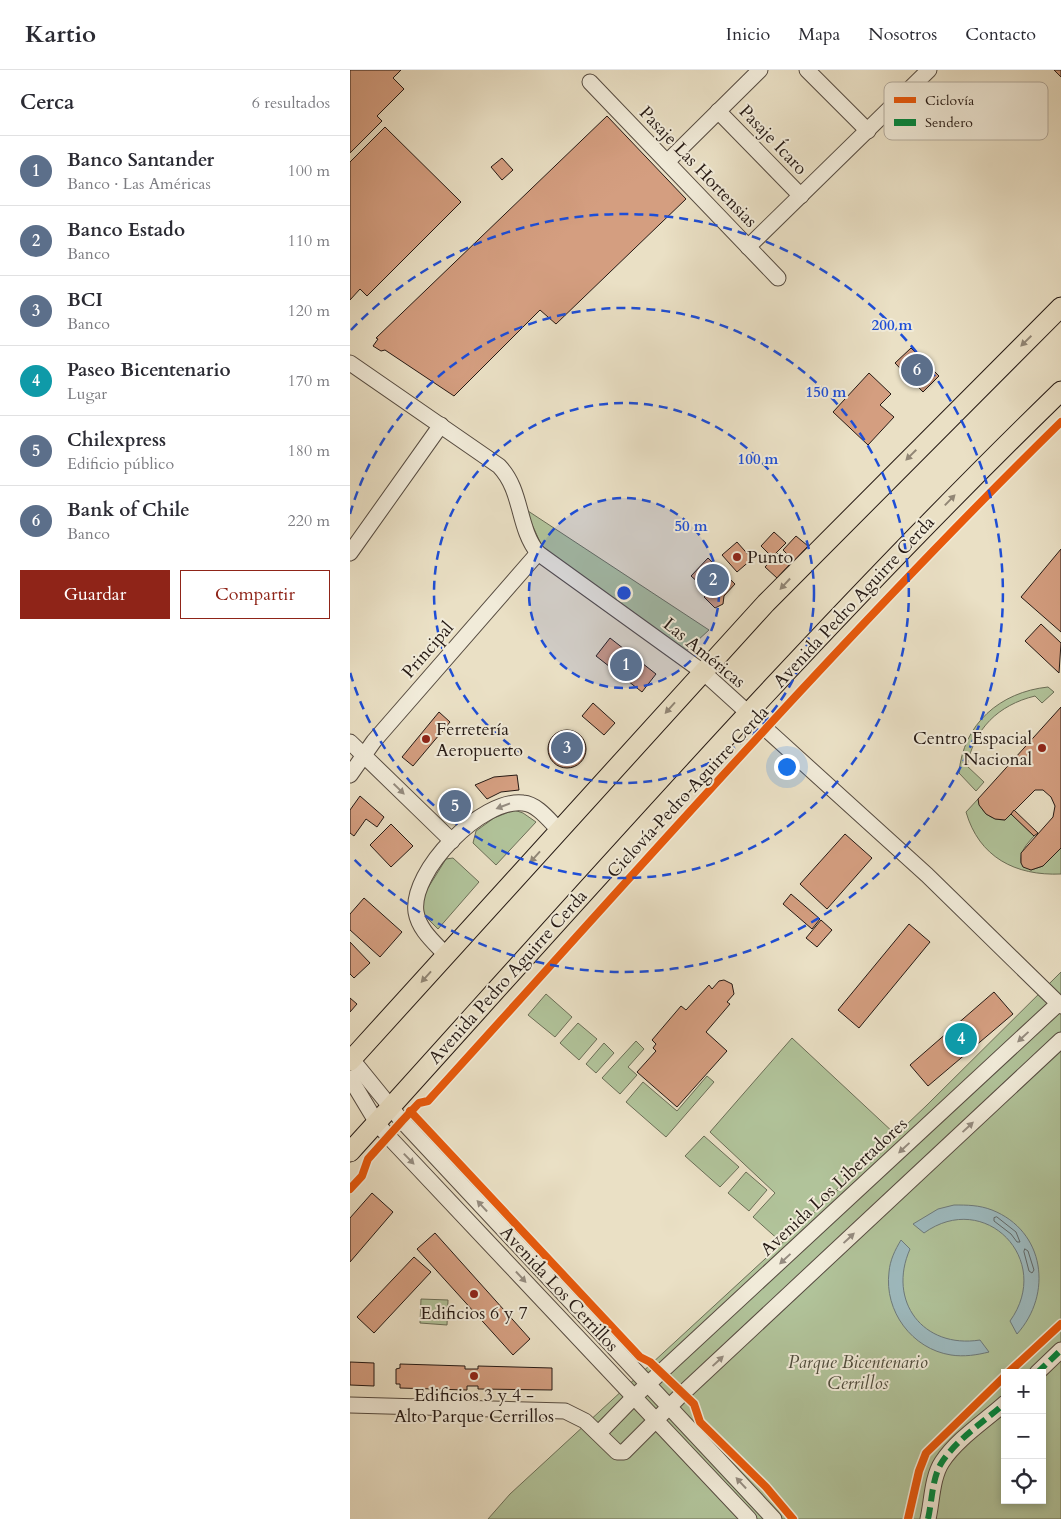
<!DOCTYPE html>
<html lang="es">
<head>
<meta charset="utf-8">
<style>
	:root { --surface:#fff; --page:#f2f2f3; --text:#2b2b33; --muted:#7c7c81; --line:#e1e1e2; --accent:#8f2418 }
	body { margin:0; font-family:Cardo,serif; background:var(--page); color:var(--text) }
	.controls { position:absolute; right:15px; bottom:15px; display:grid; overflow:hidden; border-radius:0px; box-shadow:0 2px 8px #0003 }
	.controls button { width:45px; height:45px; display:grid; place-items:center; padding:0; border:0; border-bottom:1px solid var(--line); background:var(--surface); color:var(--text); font:25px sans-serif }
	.you { position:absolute; left:436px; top:696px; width:18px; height:18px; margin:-12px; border:4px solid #fff; border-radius:50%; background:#1a73e8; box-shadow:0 0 0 8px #1a73e833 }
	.badge { display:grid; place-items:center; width:32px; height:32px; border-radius:50%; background:var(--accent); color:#fff; font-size:16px; font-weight:700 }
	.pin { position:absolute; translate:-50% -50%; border:2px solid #fff; box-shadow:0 1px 5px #0006 }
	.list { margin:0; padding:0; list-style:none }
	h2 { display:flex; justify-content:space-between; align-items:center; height:65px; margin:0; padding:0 20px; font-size:21px }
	h2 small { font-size:16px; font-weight:400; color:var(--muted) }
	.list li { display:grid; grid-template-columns:32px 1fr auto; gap:15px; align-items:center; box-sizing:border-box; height:70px; padding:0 20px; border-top:1px solid var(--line) }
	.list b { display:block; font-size:19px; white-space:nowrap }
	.list p { margin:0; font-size:16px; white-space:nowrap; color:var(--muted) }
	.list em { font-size:16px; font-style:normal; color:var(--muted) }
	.actions { display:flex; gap:10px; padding:15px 20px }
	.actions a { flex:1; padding:11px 0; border:1px solid var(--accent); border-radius:0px; text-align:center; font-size:18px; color:var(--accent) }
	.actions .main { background:var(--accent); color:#fff }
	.icon { flex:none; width:28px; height:28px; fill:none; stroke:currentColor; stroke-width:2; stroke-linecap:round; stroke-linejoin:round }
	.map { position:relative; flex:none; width:711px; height:1449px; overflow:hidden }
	header { display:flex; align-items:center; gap:30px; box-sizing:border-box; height:70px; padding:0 25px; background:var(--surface); border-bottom:1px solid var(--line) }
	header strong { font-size:24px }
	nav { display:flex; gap:28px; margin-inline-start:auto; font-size:18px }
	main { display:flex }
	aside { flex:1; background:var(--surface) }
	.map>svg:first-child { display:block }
	.green { fill:#b1c39a; stroke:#6b6e57; fill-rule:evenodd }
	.water { fill:#9dbabf; stroke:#6d7a7b }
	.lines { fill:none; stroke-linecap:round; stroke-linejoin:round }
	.shore { stroke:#616a6a; stroke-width:1 }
	.building { fill:#d49e80; stroke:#251914 }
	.minor-casing { stroke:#564b40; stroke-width:17 }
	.major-casing { stroke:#251914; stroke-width:21 }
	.minor { stroke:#f1ebd9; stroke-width:15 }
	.major { stroke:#eae0c5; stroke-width:19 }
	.quiet { stroke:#00873e; stroke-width:6; stroke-dasharray:12 6; stroke-linecap:butt }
	.cycleway-casing { stroke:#f1ebd9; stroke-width:11 }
	.cycleway { stroke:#e8590c; stroke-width:8 }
	.oneway { fill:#918675 }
	.oneway2 { fill:#958c80 }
	.ring { fill:none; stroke:#1d4ed8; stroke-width:2.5; stroke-dasharray:9 6 }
	.poi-dot { fill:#8f2418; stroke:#f1ebd9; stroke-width:2 }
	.labels { text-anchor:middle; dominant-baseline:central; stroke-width:4; stroke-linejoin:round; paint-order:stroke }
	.street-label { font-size:18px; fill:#251914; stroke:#f1ebd9 }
	.poi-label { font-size:18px; fill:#251914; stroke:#f1ebd9; text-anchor:start }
	.park-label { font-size:18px; font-style:italic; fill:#4f4c3c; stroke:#f1ebd9 }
	.key { fill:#f1ebd9; stroke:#b4ac9e; stroke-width:1 }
	.key-label { font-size:14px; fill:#251914 }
	.centre { fill:#1d4ed8; stroke:#f1ebd9; stroke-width:2.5 }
	.ring-label { font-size:15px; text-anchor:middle; font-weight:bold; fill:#1d4ed8; stroke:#f1ebd9; stroke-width:4; stroke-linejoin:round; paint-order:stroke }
</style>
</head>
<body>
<header>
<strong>Kartio</strong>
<nav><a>Inicio</a><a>Mapa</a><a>Nosotros</a><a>Contacto</a></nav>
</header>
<main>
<aside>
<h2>Cerca<small>6 resultados</small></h2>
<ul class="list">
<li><span class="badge" style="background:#5c6f8a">1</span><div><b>Banco Santander</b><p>Banco · Las Américas</p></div><em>100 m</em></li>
<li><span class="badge" style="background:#5c6f8a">2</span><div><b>Banco Estado</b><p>Banco</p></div><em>110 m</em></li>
<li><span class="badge" style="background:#5c6f8a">3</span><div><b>BCI</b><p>Banco</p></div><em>120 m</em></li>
<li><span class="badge" style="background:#0f9aa8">4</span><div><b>Paseo Bicentenario</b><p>Lugar</p></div><em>170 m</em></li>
<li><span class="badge" style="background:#5c6f8a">5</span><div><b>Chilexpress</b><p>Edificio público</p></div><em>180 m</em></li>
<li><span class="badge" style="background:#5c6f8a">6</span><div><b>Bank of Chile</b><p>Banco</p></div><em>220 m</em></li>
</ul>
<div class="actions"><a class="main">Guardar</a><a>Compartir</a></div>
</aside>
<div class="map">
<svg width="711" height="1449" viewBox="0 0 711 1449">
	<rect width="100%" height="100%" fill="#eae0c5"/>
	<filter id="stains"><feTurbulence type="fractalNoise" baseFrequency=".004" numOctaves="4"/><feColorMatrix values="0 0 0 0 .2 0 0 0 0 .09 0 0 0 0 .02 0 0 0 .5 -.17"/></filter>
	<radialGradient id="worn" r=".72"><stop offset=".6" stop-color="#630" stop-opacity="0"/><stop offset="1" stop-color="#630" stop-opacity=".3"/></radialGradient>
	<g class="green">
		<path d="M175 439 359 560 335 582 195 483Z"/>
		<path d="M698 617 704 622 692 633 685 626C648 635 624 659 617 696L634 712 626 721 609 703C613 654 650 622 698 617Z"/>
		<path d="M628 729C631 743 641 750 655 750L661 744 684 766C677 774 669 782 671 793L681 800 693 796 711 778V804C665 806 629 787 616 742Z"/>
		<path d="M164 740 173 743 186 752 146 795 123 773 126 761 144 748Z"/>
		<path d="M103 788 129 812 88 859 73 844 71 829 96 789Z"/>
		<path d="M711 902V1449H138L160 1424 428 1177 577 1035ZM655 1303H692V1430H655Z"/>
		<path d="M196 924 222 947 205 967 178 945Z"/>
		<path d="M228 953 247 969 229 990 210 973Z"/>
		<path d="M442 968 545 1064 431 1172 403 1147 425 1123 360 1062Z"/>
		<path d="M286 971 294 979 278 997 287 1005 270 1024 252 1008Z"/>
		<path d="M254 973 264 983 246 1003 236 994Z"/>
		<path d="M357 1006 364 1012 316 1067 276 1032 293 1012 327 1041Z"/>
		<path d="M354 1066 389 1097 370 1117 335 1086Z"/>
		<path d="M396 1102 417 1120 399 1141 378 1123Z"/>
		<path d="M71 1229 98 1230 97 1255 70 1253Z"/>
	</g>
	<g class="water">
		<path d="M604 1135C617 1135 629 1135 642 1140 695 1161 703 1224 667 1264L660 1251C704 1190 635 1119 574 1163L563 1154 588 1139Z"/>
		<path d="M551 1170 560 1179C537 1231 573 1279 630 1270L639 1282C627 1285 614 1287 601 1285 562 1279 534 1241 539 1202 540 1190 545 1180 551 1170Z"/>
	</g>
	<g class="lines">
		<g class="shore">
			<path d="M647 1147 666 1162 670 1172H667L661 1164 644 1151V1148Z"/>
			<path d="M675 1179 678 1181 684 1200 682 1203 679 1201 674 1182Z"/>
		</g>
	</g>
	<g class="building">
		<path d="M0 0H51L43 8 54 19 27 46 32 51 0 83Z"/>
		<path d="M704 0H711V7Z"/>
		<path d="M257 46 336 129 206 254 190 240 104 326 35 280 31 281 23 276 28 269 26 268Z"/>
		<path d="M35 57 111 132 17 226 10 219 0 230V92Z"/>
		<path d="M152 88 163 100 152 110 141 97Z"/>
		<path d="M561 278 589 306 573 322 545 293Z"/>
		<path d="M519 303 541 324 530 335 544 347 518 375 483 342Z"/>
		<path d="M424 462 436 473 422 487 411 476Z"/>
		<path d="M446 466 458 476 444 491 433 480Z"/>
		<path d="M387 472 402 489 387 502 372 485Z"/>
		<path d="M711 479V562L671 527Z"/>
		<path d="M428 483 440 494 427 508 415 497Z"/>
		<path d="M358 488 385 514 374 526 373 534 365 538 354 527 359 522 341 506Z"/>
		<path d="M691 554 711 573 709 603 675 571Z"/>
		<path d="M260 568 306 604 292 622 246 586Z"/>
		<path d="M243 633 265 653 254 665 232 646Z"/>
		<path d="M711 637V778L693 796 681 800 673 797 671 793V783L703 747 705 736 701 727 693 720H685L655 750 645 749 636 744 629 735 628 729Z"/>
		<path d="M89 642 100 652 63 696 52 687Z"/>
		<circle cx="217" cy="679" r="19"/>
		<path d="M167 705 169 720 151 722 137 729 125 715 144 707Z"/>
		<path d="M10 726 34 747 27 757 16 749 4 766 0 763V740Z"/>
		<path d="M664 740 688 763 684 766 661 744Z"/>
		<path d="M41 754 63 776 41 797 20 775Z"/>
		<path d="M495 764 522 788 477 839 450 814Z"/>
		<path d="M441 824 470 849 462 859 433 834Z"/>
		<path d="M14 828 52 862 30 887 0 860V844Z"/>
		<path d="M471 850 482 860 467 877 456 868Z"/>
		<path d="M559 854 580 872 509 958 488 940Z"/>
		<path d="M0 872 20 893 4 908 0 904Z"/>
		<path d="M374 910 382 914 384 924 377 932 380 934 356 962 377 981 327 1037 287 1002 306 981 303 978 306 974 302 970 331 936 336 940 359 915 362 919 369 911Z"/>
		<path d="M644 922 663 944 578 1016 560 995Z"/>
		<path d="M0 928 7 934 0 942Z"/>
		<path d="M22 1123 43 1142 0 1192V1148Z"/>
		<path d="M85 1163 180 1269 163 1285 67 1179Z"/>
		<path d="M64 1187 81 1202 24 1263 7 1247Z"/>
		<path d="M0 1292 24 1293V1316L0 1315Z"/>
		<path d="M50 1294 115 1296V1299H128V1296L202 1298V1320L128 1319V1316H117V1320L50 1318V1314H46V1299L50 1298Z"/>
	</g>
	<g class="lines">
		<g class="minor-casing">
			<g id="minor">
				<path d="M457 0 518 61"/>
				<path d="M240 12 428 208"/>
				<path d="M368 41 451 126"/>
				<path d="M317 92 410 0"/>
				<path d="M398 177 579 0"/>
				<path d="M0 293 149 396C173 421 167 457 188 483L353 602 577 805 711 936"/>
				<path d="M0 483 91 355"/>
				<path d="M0 672 102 771"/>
				<path d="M0 705 24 671 188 483"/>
				<path d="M96 885C84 872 69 860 66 842 60 801 132 728 173 733 187 734 199 750 209 760"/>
				<path d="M0 987 52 1051 424 1449"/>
				<path d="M0 1008 27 1053 38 1066 399 1449"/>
				<path d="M687 1303 711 1280"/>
				<path d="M0 1335 215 1341 235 1351 267 1382H274L332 1324 711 970"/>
				<path d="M249 1363 284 1327 708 934"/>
				<path d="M578 1449C582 1432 582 1407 592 1392 607 1369 635 1351 655 1333"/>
			</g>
		</g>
		<g class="major-casing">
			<g id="major">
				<path d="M0 991 416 533 711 237"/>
				<path d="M0 1082C233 825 462 563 711 321"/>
			</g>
		</g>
		<use href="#minor" class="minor"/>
		<use href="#major" class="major"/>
		<g class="quiet">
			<path d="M687 1303 711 1280"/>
			<path d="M578 1449C582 1432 582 1407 592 1392 607 1369 635 1351 655 1333"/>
		</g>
		<g class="cycleway-casing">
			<g id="cycleway">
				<path d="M60 1041 290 1287 300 1292 344 1334 350 1352 416 1417 443 1449"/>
				<path d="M0 1119 12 1106 18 1089 52 1051 69 1033 78 1031C286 802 490 569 711 352"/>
				<path d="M658 1303 711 1254"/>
				<path d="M558 1449 569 1401 576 1383 655 1306"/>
			</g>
		</g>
		<use href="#cycleway" class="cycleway"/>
	</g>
	<defs><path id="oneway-solid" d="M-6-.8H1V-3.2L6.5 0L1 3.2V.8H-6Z" transform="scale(1.25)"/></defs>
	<g class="oneway">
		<use href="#oneway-solid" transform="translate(676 271) rotate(136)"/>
		<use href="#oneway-solid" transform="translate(561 385) rotate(135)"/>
		<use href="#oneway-solid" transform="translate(600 430) rotate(-46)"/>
		<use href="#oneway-solid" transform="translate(435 514) rotate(133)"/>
		<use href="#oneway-solid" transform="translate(320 638) rotate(132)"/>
		<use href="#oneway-solid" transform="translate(185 787) rotate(132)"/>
		<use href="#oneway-solid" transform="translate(76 907) rotate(132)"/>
	</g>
	<g class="oneway2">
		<use href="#oneway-solid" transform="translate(49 719) rotate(44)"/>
		<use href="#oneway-solid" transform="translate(153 736) rotate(159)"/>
		<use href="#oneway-solid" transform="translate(673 967) rotate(137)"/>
		<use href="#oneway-solid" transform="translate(618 1057) rotate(-43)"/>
		<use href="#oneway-solid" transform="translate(554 1078) rotate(137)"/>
		<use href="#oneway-solid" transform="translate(59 1089) rotate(46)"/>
		<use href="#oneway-solid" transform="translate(132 1136) rotate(-133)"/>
		<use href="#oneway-solid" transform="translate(499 1168) rotate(-43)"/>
		<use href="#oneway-solid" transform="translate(435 1189) rotate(137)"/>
		<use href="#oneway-solid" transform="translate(171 1207) rotate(47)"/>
		<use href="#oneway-solid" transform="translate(368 1291) rotate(-43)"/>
		<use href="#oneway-solid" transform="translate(391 1413) rotate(-133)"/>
	</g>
	<circle cx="274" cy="523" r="95" fill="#1d4ed8" fill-opacity=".12"/>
	<g class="ring">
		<circle cx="274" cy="523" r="95"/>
		<circle cx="274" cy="523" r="190"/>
		<path d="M0 444A285 285 0 1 1 0 602"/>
		<path d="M1 260A379 379 0 1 1 1 786"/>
	</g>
	<g class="poi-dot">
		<circle cx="387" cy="487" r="5"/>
		<circle cx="76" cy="669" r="5"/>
		<circle cx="692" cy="678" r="5"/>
		<circle cx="124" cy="1224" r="5"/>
		<circle cx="124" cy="1306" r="5"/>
	</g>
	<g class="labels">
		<g class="street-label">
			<text transform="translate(423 70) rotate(46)">Pasaje Ícaro</text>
			<text transform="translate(348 97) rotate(46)">Pasaje Las Hortensias</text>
			<text transform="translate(504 532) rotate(-47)">Avenida Pedro Aguirre Cerda</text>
			<text transform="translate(78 580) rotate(-49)">Principal</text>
			<text transform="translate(354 583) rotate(39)">Las Américas</text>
			<text transform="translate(338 722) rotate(-47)">Ciclovía Pedro Aguirre Cerda</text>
			<text transform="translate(158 907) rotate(-48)">Avenida Pedro Aguirre Cerda</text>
			<text transform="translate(484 1117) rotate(-43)">Avenida Los Libertadores</text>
			<text transform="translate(209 1219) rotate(47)">Avenida Los Cerrillos</text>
		</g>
		<g class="poi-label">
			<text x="397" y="487">Punto</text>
			<text x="86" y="659">Ferretería<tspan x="86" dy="21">Aeropuerto</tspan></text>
			<text x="682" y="668" text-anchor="end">Centro Espacial<tspan x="682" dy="21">Nacional</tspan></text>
			<text x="124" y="1243" text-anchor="middle">Edificios 6 y 7</text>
			<text x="124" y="1325" text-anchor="middle">Edificios 3 y 4 -<tspan x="124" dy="21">Alto Parque Cerrillos</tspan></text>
		</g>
		<g class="park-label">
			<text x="508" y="1292">Parque Bicentenario<tspan x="508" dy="21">Cerrillos</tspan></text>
		</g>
	</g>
	<rect x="534" y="12" width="164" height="58" rx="8" class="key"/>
	<rect x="544" y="27" width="22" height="6" fill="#e8590c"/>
	<rect x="544" y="49" width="22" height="7" fill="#00873e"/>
	<g class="key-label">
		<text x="575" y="35">Ciclovía</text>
		<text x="575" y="57">Sendero</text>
	</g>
	<circle cx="274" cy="523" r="8" class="centre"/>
	<g class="ring-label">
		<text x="542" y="260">200 m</text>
		<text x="476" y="327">150 m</text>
		<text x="408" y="394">100 m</text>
		<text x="341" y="461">50 m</text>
	</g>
	<rect width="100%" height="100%" filter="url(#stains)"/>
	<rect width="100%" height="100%" fill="url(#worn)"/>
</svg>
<div class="controls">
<button>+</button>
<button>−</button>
<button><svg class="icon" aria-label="locate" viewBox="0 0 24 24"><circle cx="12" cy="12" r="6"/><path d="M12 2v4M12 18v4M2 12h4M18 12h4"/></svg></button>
</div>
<div class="you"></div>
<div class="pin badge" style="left:276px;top:595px;background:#5c6f8a">1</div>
<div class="pin badge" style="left:363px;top:510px;background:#5c6f8a">2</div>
<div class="pin badge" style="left:217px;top:678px;background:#5c6f8a">3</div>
<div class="pin badge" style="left:611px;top:969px;background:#0f9aa8">4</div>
<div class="pin badge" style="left:105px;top:736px;background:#5c6f8a">5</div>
<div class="pin badge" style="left:567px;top:300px;background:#5c6f8a">6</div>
</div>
</main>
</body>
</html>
